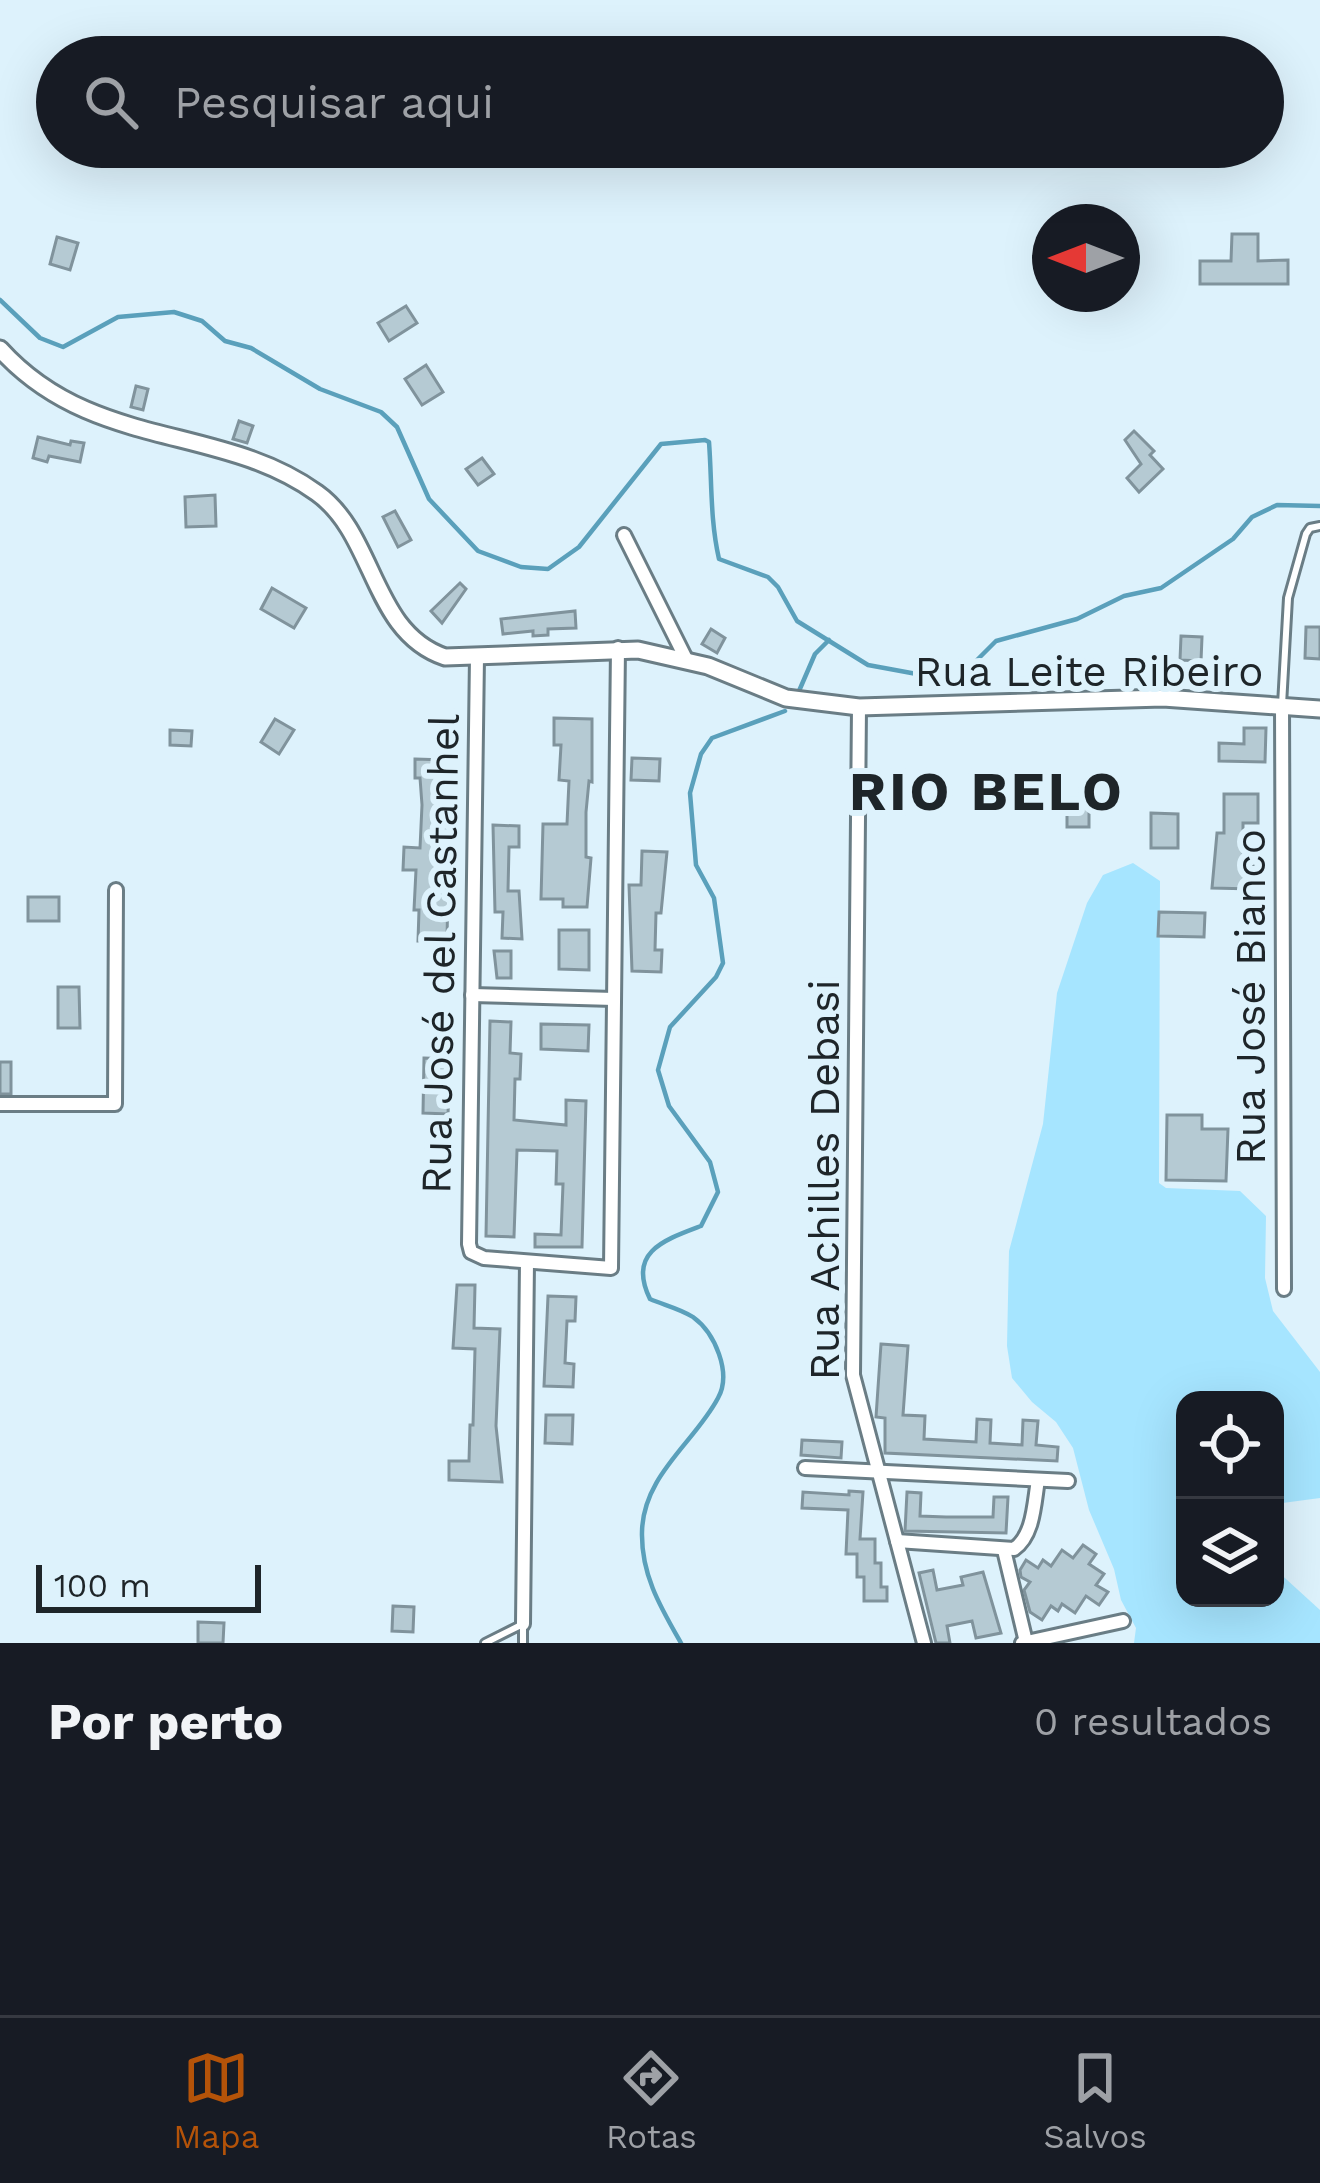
<!DOCTYPE html>
<html lang="pt">
<head>
<meta charset="utf-8">
<style>
	:root { --surface:#171b24; --page:#20242c; --text:#f1f3f6; --muted:#9ea1a6; --line:#363941; --accent:#b45309 }
	body { margin:0; font-family:"Work Sans",sans-serif; background:var(--page); color:var(--text) }
	.controls { position:absolute; right:36px; bottom:36px; display:grid; overflow:hidden; border-radius:24px; box-shadow:0 12px 48px #0002 }
	.controls button { width:108px; height:108px; display:grid; place-items:center; padding:0; border:0; border-bottom:3px solid var(--line); background:var(--surface); color:var(--text); font:60px sans-serif }
	.compass { position:absolute; left:1032px; top:204px; width:108px; height:108px; border-radius:50%; background:var(--surface); box-shadow:0 12px 48px #0002; rotate:270deg }
	.scale { position:absolute; left:36px; bottom:30px; width:225px; box-sizing:border-box; padding-left:12px; border:6px solid #1e2529; border-top:0; font-size:33px; line-height:42px; white-space:nowrap; color:#1e2529; -webkit-text-stroke:9px #ddf2fc; paint-order:stroke }
	.list { margin:0; padding:0; list-style:none }
	h2 { display:flex; justify-content:space-between; align-items:center; height:156px; margin:0; padding:0 48px; font-size:51px }
	h2 small { font-size:39px; font-weight:400; color:var(--muted) }
	.icon { flex:none; width:66px; height:66px; fill:none; stroke:currentColor; stroke-width:2; stroke-linecap:round; stroke-linejoin:round }
	.map { position:relative; flex:none; width:1320px; height:1643px; overflow:hidden }
	.search { position:absolute; background:var(--surface); box-shadow:0 12px 48px #0002; left:36px; right:36px; top:36px; height:132px; display:flex; align-items:center; gap:30px; box-sizing:border-box; padding:0 42px; border-radius:66px; color:var(--muted); font-size:45px }
	.sheet { height:372px; background:var(--surface) }
	nav { display:flex; justify-content:space-around; align-items:center; box-sizing:border-box; height:168px; border-top:3px solid var(--line); background:var(--surface); font-size:33px; color:var(--muted) }
	nav a { display:grid; justify-items:center; gap:6px }
	nav .on { color:var(--accent) }
	.map>svg:first-child { display:block }
	.green { fill:#a6e5ff }
	.lines { fill:none; stroke-linecap:round; stroke-linejoin:round }
	.stream { stroke:#5aa0bb; stroke-width:4.5 }
	.building { fill:#b5cad3; stroke:#80939c; stroke-width:3 }
	.service-casing { stroke:#6a7d85; stroke-width:12 }
	.minor-casing { stroke:#6a7d85; stroke-width:18 }
	.tertiary-casing { stroke:#6a7d85; stroke-width:21 }
	.service { stroke:#fff; stroke-width:6 }
	.minor { stroke:#fff; stroke-width:12 }
	.tertiary { stroke:#fff; stroke-width:15 }
	.labels { text-anchor:middle; dominant-baseline:central; stroke-width:12; stroke-linejoin:round; paint-order:stroke }
	.street-label { font-size:42px; fill:#1e2529; stroke:#ddf2fc }
	.district-label { font-size:54px; font-weight:bold; letter-spacing:3px; fill:#1e2529; stroke:#ddf2fc }
</style>
</head>
<body>
<div class="map">
<svg width="1320" height="1643" viewBox="0 0 1320 1643">
	<rect width="100%" height="100%" fill="#ddf2fc"/>
	<path class="green" d="M1133 863 1160 881 1159 1183 1166 1188 1240 1191 1266 1216 1265 1278 1273 1311 1320 1372V1498L1275 1504V1400H1185V1598H1275V1569L1320 1610V1643H1134L1136 1628 1121 1600 1114 1569 1089 1510 1073 1448 1056 1422 1032 1402 1012 1378 1007 1346 1009 1251 1043 1124 1057 993 1087 903 1103 875Z"/>
	<g class="lines">
		<g class="stream">
			<path d="M0 300 40 338 63 347 118 317 174 312 202 321 225 341 251 348 320 389 381 412 397 427 429 499 478 551 521 567 548 569 579 547 661 444 705 440 709 442C712 481 710 520 719 559L768 577 778 587 797 621 868 665 933 677 974 663 996 641 1077 619 1124 596 1161 588 1233 539 1252 517 1277 505 1320 506"/>
			<path d="M799 691 815 654 829 640"/>
			<path d="M681 1643C661 1608 641 1575 642 1532 643 1475 695 1442 718 1398 732 1373 715 1333 693 1317 681 1309 664 1305 650 1299 627 1252 664 1240 701 1226L718 1192 710 1162 669 1106 658 1070 670 1027 716 977 723 963 714 898 696 865 690 793 701 754 712 738 785 711"/>
		</g>
	</g>
	<g class="building">
		<path d="M1232 234H1258V261L1288 260V284H1200V261H1231Z"/>
		<path d="M57 237 78 243 70 270 50 264Z"/>
		<path d="M406 306 417 323 389 341 378 323Z"/>
		<path d="M426 365 443 392 422 405 405 379Z"/>
		<path d="M136 386 148 389 143 410 131 407Z"/>
		<path d="M239 421 253 426 247 443 233 439Z"/>
		<path d="M1134 431 1154 451 1150 455 1163 469 1139 492 1127 478 1141 464 1125 440Z"/>
		<path d="M38 437 70 445 71 441 84 443 80 462 49 456 47 462 33 458Z"/>
		<path d="M482 458 494 474 478 485 466 469Z"/>
		<path d="M215 495 216 526 186 527 185 497Z"/>
		<path d="M395 511 411 540 398 547 383 517Z"/>
		<path d="M460 583 466 589 442 623 431 611Z"/>
		<path d="M272 588 306 608 294 628 261 609Z"/>
		<path d="M575 611 576 628 548 629V635L533 636V631L503 634 501 619Z"/>
		<path d="M1306 627H1320V659L1305 658Z"/>
		<path d="M711 629 725 638 717 653 702 644Z"/>
		<path d="M1181 636 1202 637 1201 661 1180 660Z"/>
		<path d="M554 718 592 719V782L589 781 586 812V857L591 858 587 907H563V899H541L543 824H567L569 781 559 780 561 745H554Z"/>
		<path d="M275 719 294 730 279 754 261 742Z"/>
		<path d="M1244 728H1266L1265 762 1219 761V743L1244 744Z"/>
		<path d="M170 730 192 731 191 746 170 745Z"/>
		<path d="M632 758 660 759 659 781 631 780Z"/>
		<path d="M415 759 445 760 443 821H449L447 942 418 941 419 910H414L416 870H403L404 847 420 848 422 805 420 778H415Z"/>
		<path d="M1224 794H1258V823H1243V862L1253 863V889L1212 888 1217 833H1224Z"/>
		<rect x="1067" y="805" width="22" height="22"/>
		<path d="M1151 813 1178 814V848H1151Z"/>
		<path d="M493 825 519 826V847H509L508 891H519L522 939 502 938 503 912H495Z"/>
		<path d="M642 851 667 852 661 913H656L655 950H662L661 972 632 971 629 885H641Z"/>
		<rect x="28" y="897" width="31" height="24"/>
		<path d="M1159 912 1205 913 1204 937 1158 936Z"/>
		<path d="M559 930H589V970L559 969Z"/>
		<path d="M494 951H511V978H497Z"/>
		<path d="M58 987H79L80 1028H58Z"/>
		<path d="M490 1021 511 1022 510 1053 521 1054 520 1079H515L514 1120 566 1125V1100L586 1101 582 1247H535V1234L561 1235 563 1184H556L557 1151 517 1150 514 1237 486 1236Z"/>
		<path d="M541 1024 589 1025 588 1051 541 1049Z"/>
		<path d="M424 1058 450 1059 448 1114 423 1113Z"/>
		<rect x="0" y="1062" width="11" height="32"/>
		<path d="M1167 1115H1202V1129H1228L1226 1181 1166 1180Z"/>
		<path d="M457 1285H475L474 1328 500 1329 496 1426 502 1482 449 1480V1461H469L470 1425H473L475 1349 453 1348Z"/>
		<path d="M548 1296 576 1297 575 1321H567L565 1363 574 1364 573 1387 544 1386Z"/>
		<path d="M881 1344 908 1346 903 1415 925 1416 924 1439 976 1442 977 1419 991 1420 990 1443 1022 1445 1023 1420 1038 1421 1036 1445 1058 1447 1057 1461 885 1453V1418L876 1417Z"/>
		<path d="M546 1415H573L572 1444 545 1443Z"/>
		<path d="M802 1440 842 1442 841 1458 801 1455Z"/>
		<path d="M849 1491 863 1492 860 1539H875V1563H881V1587H887V1601H864V1577H857V1554H846L848 1510 802 1508 803 1492 849 1495Z"/>
		<path d="M907 1492 921 1493 920 1516 946 1517H993L994 1497H1008L1006 1533 905 1531Z"/>
		<path d="M1083 1545 1096 1554 1089 1564 1104 1574 1096 1585 1108 1592 1099 1605 1086 1596 1075 1613 1062 1604 1058 1611 1051 1606 1042 1620 1030 1612 1024 1590 1030 1582 1021 1577 1020 1570 1026 1560 1038 1568 1043 1560 1051 1566 1062 1550 1073 1558Z"/>
		<path d="M933 1570 937 1590 963 1585 961 1577 983 1572 1001 1633 976 1638 972 1621 947 1626 950 1643H936L919 1573Z"/>
		<path d="M393 1606 414 1607 413 1632 392 1631Z"/>
		<path d="M198 1622 224 1623 223 1643H198Z"/>
	</g>
	<g class="lines">
		<g class="service-casing">
			<g id="service">
				<path d="M1282 705 1288 598 1306 534 1310 528 1320 526"/>
				<path d="M485 1643 523 1624V1643"/>
			</g>
		</g>
		<g class="minor-casing">
			<g id="minor">
				<path d="M624 535 686 659"/>
				<path d="M477 657 469 1244 471 1252 484 1258 611 1268 618 648"/>
				<path d="M1282 705 1284 1289"/>
				<path d="M859 707 853 1375 924 1643"/>
				<path d="M472 995 614 999"/>
				<path d="M0 1104H115L116 890"/>
				<path d="M805 1468 1068 1481"/>
				<path d="M897 1541 1014 1549C1034 1535 1034 1503 1038 1480"/>
				<path d="M1004 1550 1026 1642"/>
				<path d="M523 1624 527 1262"/>
				<path d="M1022 1643 1123 1621"/>
			</g>
		</g>
		<g class="tertiary-casing">
			<path id="tertiary" d="M0 349C92 451 220 423 317 493 376 535 371 632 445 657L638 650 708 666 786 698 859 707 1163 698 1320 709"/>
		</g>
		<use href="#service" class="service"/>
		<use href="#minor" class="minor"/>
		<use href="#tertiary" class="tertiary"/>
	</g>
	<g class="labels">
		<g class="street-label">
			<text x="1089" y="671">Rua Leite Ribeiro</text>
			<text transform="translate(440 954) rotate(-89)">Rua José del Castanhel</text>
			<text transform="translate(1250 997) rotate(-90)">Rua José Bianco</text>
			<text transform="translate(824 1180) rotate(-90)">Rua Achilles Debasi</text>
		</g>
		<g class="district-label">
			<text x="987" y="791">RIO BELO</text>
		</g>
	</g>
</svg>
<div class="controls">
<button><svg class="icon" aria-label="locate" viewBox="0 0 24 24"><circle cx="12" cy="12" r="6"/><path d="M12 2v4M12 18v4M2 12h4M18 12h4"/></svg></button>
<button><svg class="icon" aria-label="layers" viewBox="0 0 24 24"><path d="M12 4l9 5-9 5-9-5zM3 14l9 5 9-5"/></svg></button>
</div>
<svg class="compass" viewBox="-18 -18 36 36"><path d="M0-13l5 13h-10z" fill="#e53935"/><path d="M0 13l5-13h-10z" fill="#9ea1a6"/></svg>
<div class="scale">100 m</div>
<div class="search"><svg class="icon" aria-label="search" viewBox="0 0 24 24"><circle cx="10" cy="10" r="6"/><path d="M15 15l6 6"/></svg>Pesquisar aqui</div>
</div>
<section class="sheet">
<h2>Por perto<small>0 resultados</small></h2>
<ul class="list">
</ul>
</section>
<nav>
<a class="on"><svg class="icon" aria-label="map" viewBox="0 0 24 24"><path d="M3 6l6-2 6 2 6-2v14l-6 2-6-2-6 2zM9 4v14M15 6v14"/></svg>Mapa</a>
<a><svg class="icon" aria-label="directions" viewBox="0 0 24 24"><path d="M12 3l9 9-9 9-9-9zM9 14v-3h6M13 9l2 2-2 2"/></svg>Rotas</a>
<a><svg class="icon" aria-label="saved" viewBox="0 0 24 24"><path d="M7 4h10v16l-5-4-5 4z"/></svg>Salvos</a>
</nav>
</body>
</html>
